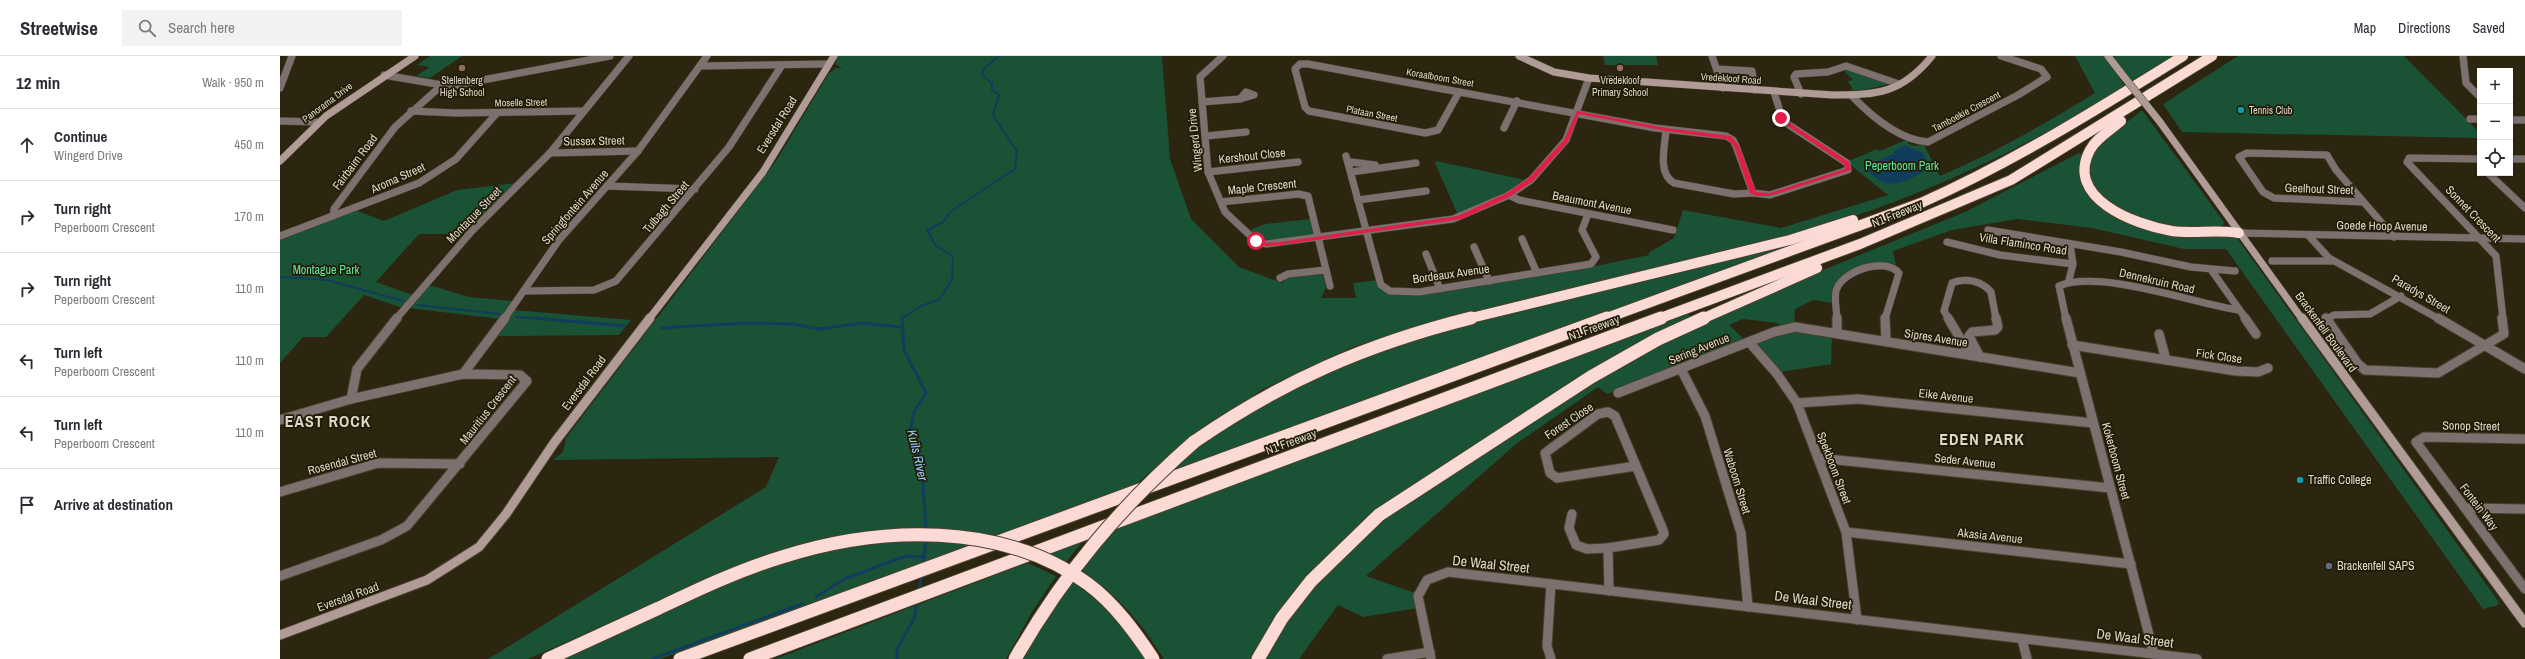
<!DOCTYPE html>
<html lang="en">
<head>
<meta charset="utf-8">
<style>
	:root { --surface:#fff; --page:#f2f2f3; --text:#2b2b33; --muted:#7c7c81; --line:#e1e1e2 }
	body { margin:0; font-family:"Archivo Narrow",sans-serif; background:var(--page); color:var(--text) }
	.controls { position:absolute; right:12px; top:12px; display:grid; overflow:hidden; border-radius:0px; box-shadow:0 1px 3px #0004 }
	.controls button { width:36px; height:36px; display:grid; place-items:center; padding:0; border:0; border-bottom:1px solid var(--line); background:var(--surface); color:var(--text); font:20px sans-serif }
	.stop { position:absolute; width:12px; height:12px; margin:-9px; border:3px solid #e11d48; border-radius:50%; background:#fff }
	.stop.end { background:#e11d48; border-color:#fff; box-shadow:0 1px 4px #0008 }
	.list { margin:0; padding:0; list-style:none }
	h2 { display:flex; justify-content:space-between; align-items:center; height:52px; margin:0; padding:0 16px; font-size:17px }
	h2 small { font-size:13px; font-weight:400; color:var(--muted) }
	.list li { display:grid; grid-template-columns:26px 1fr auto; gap:12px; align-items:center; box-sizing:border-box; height:72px; padding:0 16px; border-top:1px solid var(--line) }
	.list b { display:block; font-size:15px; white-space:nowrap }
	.list p { margin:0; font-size:13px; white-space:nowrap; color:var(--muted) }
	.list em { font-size:13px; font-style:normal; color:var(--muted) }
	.icon { flex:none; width:22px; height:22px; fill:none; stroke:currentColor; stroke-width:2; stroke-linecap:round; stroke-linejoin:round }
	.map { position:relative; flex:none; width:2245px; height:603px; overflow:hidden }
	header { display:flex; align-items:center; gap:24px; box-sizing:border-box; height:56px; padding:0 20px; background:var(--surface); border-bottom:1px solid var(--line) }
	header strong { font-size:19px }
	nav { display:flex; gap:22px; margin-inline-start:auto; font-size:14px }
	.search { width:280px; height:36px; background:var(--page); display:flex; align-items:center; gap:10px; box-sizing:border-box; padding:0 14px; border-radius:0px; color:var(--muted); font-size:15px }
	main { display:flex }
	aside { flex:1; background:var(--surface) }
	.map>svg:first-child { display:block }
	.green { fill:#1a5235 }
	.water { fill:#103d5b }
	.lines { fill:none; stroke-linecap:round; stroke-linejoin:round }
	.stream-far1 { stroke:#103d5b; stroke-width:2 }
	.stream { stroke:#103d5b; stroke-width:3 }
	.street-far1-casing { stroke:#48422d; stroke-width:8 }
	.street-casing { stroke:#48422d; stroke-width:11 }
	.secondary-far1-casing { stroke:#48422d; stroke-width:8 }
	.secondary-casing { stroke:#48422d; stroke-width:11 }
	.highway-far1-casing { stroke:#48422d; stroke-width:12 }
	.highway-casing { stroke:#48422d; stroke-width:15 }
	.street-far1 { stroke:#7d706e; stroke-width:7 }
	.street { stroke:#7d706e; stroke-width:9 }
	.secondary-far1 { stroke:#b09b97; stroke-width:7 }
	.secondary { stroke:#b09b97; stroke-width:9 }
	.highway-far1 { stroke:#fbdad4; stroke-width:10 }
	.highway { stroke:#fbdad4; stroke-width:13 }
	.secondary-bridge-casing { stroke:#48422d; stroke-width:8; stroke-linecap:butt }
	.highway-bridge-casing { stroke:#48422d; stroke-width:15; stroke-linecap:butt }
	.secondary-bridge { stroke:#b09b97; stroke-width:7 }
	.highway-bridge { stroke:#fbdad4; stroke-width:13 }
	.route { fill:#e11d48 }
	.education-dot { fill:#8d6e63; stroke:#221b05; stroke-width:1.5 }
	.culture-dot { fill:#0f9aa8; stroke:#221b05; stroke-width:1.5 }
	.service-dot { fill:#5c6f8a; stroke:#221b05; stroke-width:1.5 }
	.labels { text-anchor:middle; stroke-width:3.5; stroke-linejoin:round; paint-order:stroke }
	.far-street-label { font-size:10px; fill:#ddd8cb; stroke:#221b05 }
	.far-poi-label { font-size:10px; fill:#ddd8cb; stroke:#221b05 }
	.street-label { font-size:12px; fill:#ddd8cb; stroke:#221b05 }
	.park-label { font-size:12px; fill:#65e3a0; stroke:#221b05 }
	.poi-label { font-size:12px; fill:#ddd8cb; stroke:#221b05; text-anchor:start }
	.water-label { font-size:13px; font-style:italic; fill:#92cdfb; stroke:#221b05 }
	.near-street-label { font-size:14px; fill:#ddd8cb; stroke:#221b05 }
	.district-label { font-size:16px; font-weight:bold; letter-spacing:1px; fill:#ddd8cb; stroke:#221b05 }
</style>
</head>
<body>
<header>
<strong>Streetwise</strong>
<div class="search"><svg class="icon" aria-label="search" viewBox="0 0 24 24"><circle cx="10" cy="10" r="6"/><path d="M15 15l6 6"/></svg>Search here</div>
<nav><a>Map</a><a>Directions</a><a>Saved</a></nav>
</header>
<main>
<aside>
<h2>12 min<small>Walk · 950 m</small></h2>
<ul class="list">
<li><svg class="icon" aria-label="ahead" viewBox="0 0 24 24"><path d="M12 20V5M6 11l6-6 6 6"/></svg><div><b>Continue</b><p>Wingerd Drive</p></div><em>450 m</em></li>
<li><svg class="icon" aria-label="right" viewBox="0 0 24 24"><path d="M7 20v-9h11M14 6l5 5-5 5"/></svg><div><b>Turn right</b><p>Peperboom Crescent</p></div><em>170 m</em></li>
<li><svg class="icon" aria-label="right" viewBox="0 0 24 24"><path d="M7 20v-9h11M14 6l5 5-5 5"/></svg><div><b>Turn right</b><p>Peperboom Crescent</p></div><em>110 m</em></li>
<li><svg class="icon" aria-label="left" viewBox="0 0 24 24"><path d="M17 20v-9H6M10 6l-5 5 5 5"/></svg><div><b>Turn left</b><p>Peperboom Crescent</p></div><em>110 m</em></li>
<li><svg class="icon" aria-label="left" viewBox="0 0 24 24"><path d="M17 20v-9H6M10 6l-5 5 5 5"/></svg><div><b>Turn left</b><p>Peperboom Crescent</p></div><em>110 m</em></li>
<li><svg class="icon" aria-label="arrive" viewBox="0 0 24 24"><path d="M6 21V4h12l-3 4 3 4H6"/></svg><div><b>Arrive at destination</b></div></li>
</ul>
</aside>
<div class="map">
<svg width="2245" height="603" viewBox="0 0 2245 603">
	<rect width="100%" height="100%" fill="#2c250f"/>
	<g class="green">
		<polygon points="150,0 182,0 150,22 136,20 150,11 137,9"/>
		<path d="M558 0H882L890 103 911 163 959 211 1002 227 1009 220 1043 219 1046 232 1041 242H1076L1073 227 1097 224 1101 234 1110 237 1311 211 1369 199 1368 197 1394 182 1403 154 1501 172 1608 139 1573 111 1569 105 1597 93 1600 95 1628 83 1630 84 1627 87 1634 90 1644 89 1660 120C1714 97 1765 68 1815 37L1795 0H1824L1845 30C1744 93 1643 141 1528 175L1133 271 1070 292 985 332 917 376 854 430 715 481 662 473H608L558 480 514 490 462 508 248 603H208L486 431 499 401 273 404 283 396 286 382 496 105 549 17 556 12H562L555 8Z"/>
		<polygon points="1323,0 1376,0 1378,9 1325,9"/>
		<polygon points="1833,0 1894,0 1852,26"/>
		<polygon points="1958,0 2124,0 2200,77 2200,82 1902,76 1883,48"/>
		<polygon points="1565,12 1610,28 1574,36 1568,25 1573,24 1562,13"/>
		<polygon points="1862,54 1944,166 1942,171 1908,174 1855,163 1814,135 1806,107 1819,89"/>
		<path d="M1799 97 1804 99 1802 121 1847 163 1957 182 2219 546 2218 549 2203 553 1946 193H1904L1812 172 1737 163 1672 174 1613 195 1616 209C1600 203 1561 215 1553 231 1551 236 1552 242 1552 247L1533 244 1515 253 1514 268 1500 270 1497 267 1463 263 1449 269 1465 284 1327 338 1318 331 1236 388 1086 520 1138 538V552L1083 561 1058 549 1019 603H986L1008 564 1028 536 1096 468 1298 335 1364 295 1509 228 1685 156Z"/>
		<polygon points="1156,105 1245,124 1231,134 1178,159 1155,107"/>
		<polygon points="236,127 185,178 139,178 96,226 133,239 123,252 84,239 46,281 23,281 0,307 0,182 75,154 104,165 177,134"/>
		<path d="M1031 163 1034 178C1010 183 989 193 970 174L985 168Z"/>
		<polygon points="1511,188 1513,189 883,419 927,382 1002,334 1141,278"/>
		<polygon points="149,229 189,241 232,245 220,263 129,252"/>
		<polygon points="234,254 351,264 339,279 217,280"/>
		<path d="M1408 258 1413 263 1064 484 974 603H884C861 566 835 536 798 512L827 476Z"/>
		<polygon points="1507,274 1552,279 1551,308 1500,316 1477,289 1479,286"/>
		<polygon points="647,483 693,488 380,603 278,603 434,532 500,506 576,488"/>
		<polygon points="803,485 786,506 769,498"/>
		<polygon points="748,507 776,520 752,556 726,603 495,603"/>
		<path d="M789 524C824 547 843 570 867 603H740Z"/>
	</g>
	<path class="water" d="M1624 89 1643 97 1649 110C1642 119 1619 130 1606 127 1600 126 1593 119 1588 115L1595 106 1613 98 1614 95Z"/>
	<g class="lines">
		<g class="stream-far1">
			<polyline points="0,221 47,224 123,245"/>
			<polyline points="138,249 220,258"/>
			<polyline points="236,261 266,263"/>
			<polyline points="621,263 641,250 660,243 672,223 673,200 656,190 647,174 663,166 671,155 735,113 737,95 713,59 719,39 712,34 712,27 702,19 704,13 719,0"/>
		</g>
		<g class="stream">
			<polyline points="254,262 345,270"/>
			<polyline points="622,262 624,294 646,337 634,356 630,376 633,391 642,411 646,476"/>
			<polyline points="382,272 465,267 514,268 540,273 582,267 620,271"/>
			<polyline points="643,509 646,483"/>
			<polyline points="639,535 642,518"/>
			<polyline points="536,541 564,523 626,500 645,501"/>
			<polyline points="372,603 522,548"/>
			<polyline points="617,603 617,593 634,563 637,546"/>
		</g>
		<g class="street-far1-casing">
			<g id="street-far1">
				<polyline points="943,0 920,21 928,116 945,156 976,185 986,188 1173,163 1229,139 1251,124 1286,84 1309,22"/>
				<polyline points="1432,0 1443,32"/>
				<polyline points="2183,0 2186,27 2200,41"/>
				<polygon points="1020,8 1028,8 1179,36 1158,74 1145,77 1029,55 1025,51 1015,13"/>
				<polyline points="420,10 548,8"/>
				<polyline points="1437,13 1472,15 1475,34"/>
				<polyline points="104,19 162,29 176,29 330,0"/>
				<polyline points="0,32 12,0"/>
				<polygon points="966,36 974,39 960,43"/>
				<polyline points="1179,36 1375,72 1446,80 1453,84 1456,90 1473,137 1490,139 1568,114 1567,107 1503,65 1494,36"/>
				<polyline points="1521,38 1514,21 1516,18 1548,16 1566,10 1619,28"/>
				<path d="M1571 39C1590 59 1619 84 1648 86L1738 39 1767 21 1761 13 1721 0"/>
				<polyline points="922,46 960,43"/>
				<polyline points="131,55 176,57 303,55"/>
				<polyline points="2190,63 2200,63"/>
				<polyline points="2230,64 2245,64"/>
				<polyline points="0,65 37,66"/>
				<polyline points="1224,72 1237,45"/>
				<path d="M1386 74C1385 91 1377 117 1394 127L1454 138 1473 137"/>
				<polyline points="926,80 966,76"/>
				<polyline points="270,97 358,95"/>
				<polyline points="1066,100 1101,229 1110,235 1139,236 1311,208 1316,201 1302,174 1308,158"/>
				<polyline points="2200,103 2129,102 2127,106 2216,200 2223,263"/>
				<polyline points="2230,103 2245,103"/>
				<polyline points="1069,109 1071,106 1095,109 1095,112"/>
				<polyline points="928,116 1018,106"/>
				<polyline points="1071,116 1136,107"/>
				<polyline points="2208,117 2245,152"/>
				<polyline points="327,130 415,133"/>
				<polyline points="1229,139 1239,144 1393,174"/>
				<polyline points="1078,144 1146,135"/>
				<polyline points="941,146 1018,138 1028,140 1050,230"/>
				<polyline points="2083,146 1994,142 1983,136 1959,101 1967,97 2047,99 2056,114 2114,181"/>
				<polyline points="53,160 54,153 115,71 162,29"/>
				<polyline points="1708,174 1841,196 1911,211 1955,215"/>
				<polyline points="1959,177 2245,183"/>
				<polyline points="0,180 139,127 176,103 217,57"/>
				<polyline points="2029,180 2049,202 2159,263"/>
				<polyline points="1242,183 1257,217"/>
				<polyline points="1667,186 1720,199 1793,208"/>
				<polyline points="1194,191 1209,225"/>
				<polyline points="1146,198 1160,233"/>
				<polyline points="1992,205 2053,205"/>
				<polyline points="1932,215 1966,263"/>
				<polyline points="1000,222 1008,218 1046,214"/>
				<polyline points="1789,224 1793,208 1790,188"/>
				<polyline points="244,235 314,234 336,225 449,91 502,9"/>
				<polyline points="116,263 191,176 270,97 349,0"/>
				<polyline points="224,263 279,184 358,95 427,0"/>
				<path d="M1557 263C1557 255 1553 239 1557 232 1565 214 1605 201 1619 217L1605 263"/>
				<path d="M1669 263 1664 255 1672 227C1685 221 1702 225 1711 236L1716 263"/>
				<path d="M1786 263 1779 230C1819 213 1913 247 1958 254"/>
				<polyline points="2047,263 2054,259 2090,258 2121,240"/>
			</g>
		</g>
		<g class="street-casing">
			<g id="street">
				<polyline points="1557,262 1557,277"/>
				<polyline points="1605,262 1606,285"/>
				<polyline points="1668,262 1690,299"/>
				<polyline points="1786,262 1874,598"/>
				<polyline points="1965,262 1976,278"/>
				<polyline points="2046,262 2078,308 2085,314 2158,317 2224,278 2222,262"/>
				<polyline points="2158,262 2245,313"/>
				<polyline points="1879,278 1886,304"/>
				<polyline points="1469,286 1497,318 1517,347 1566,476 1577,564"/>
				<polyline points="1792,289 1956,315 1978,316 1988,312"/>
				<polyline points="1700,301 1689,280 1692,276 1715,274 1718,271 1716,262"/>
				<polyline points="1401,313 1425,360 1461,477 1468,551"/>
				<polyline points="183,318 225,262"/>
				<polyline points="1338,337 1494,276 1515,271 1800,317"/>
				<polyline points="71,343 77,313 117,262"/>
				<polyline points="1517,347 1578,343 1813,367"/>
				<polyline points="0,364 71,343 183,318 240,319 247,325 127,470 101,484 0,520"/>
				<polyline points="2245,383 2144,381 2136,386 2245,533"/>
				<polyline points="1538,402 1830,432"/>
				<polyline points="0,436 98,407 180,408"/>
				<polyline points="2185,452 2245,453"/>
				<polyline points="1292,458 1289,472 1296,489 1307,493 1328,492"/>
				<polyline points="1566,476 1851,508"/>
				<polyline points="1271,528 1267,590 1271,603"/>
				<polyline points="1329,535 1328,492 1379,484 1384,478 1383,474 1335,360 1328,356 1318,358 1265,397 1270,417 1277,422 1356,410"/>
				<polyline points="1742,583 1747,603"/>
				<polyline points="1107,603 1150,596"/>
				<polyline points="1151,603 1138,540 1147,524 1168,516 1917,603"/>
			</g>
		</g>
		<g class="secondary-far1-casing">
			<g id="secondary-far1">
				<path d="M1239 0 1274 16 1309 22 1553 39C1598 39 1622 37 1652 0"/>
				<polyline points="1828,0 1841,17"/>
				<polyline points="1880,66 2022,263"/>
				<polyline points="0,105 46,60 135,0"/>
				<polyline points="369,263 483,116 554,0"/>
			</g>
		</g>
		<g class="secondary-casing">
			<g id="secondary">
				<polyline points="2022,262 2245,567"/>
				<polyline points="0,579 147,524 199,491 226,458 274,387 370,262"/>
			</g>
		</g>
		<g class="highway-far1-casing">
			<g id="highway-far1">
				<path d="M1841 65C1831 74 1816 82 1810 94 1784 142 1855 169 1892 175 1914 178 1937 173 1959 177"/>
				<polyline points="1187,263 1510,184 1573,164"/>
				<path d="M1324 263 1641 147C1733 106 1818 53 1903 0"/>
				<polyline points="1378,263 1580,188 1731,124 1932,0"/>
				<polyline points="1422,263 1537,212"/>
			</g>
		</g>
		<g class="highway-casing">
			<g id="highway">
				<path d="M914 386C1002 325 1087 288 1191 262"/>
				<polyline points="268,603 379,552"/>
				<polyline points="400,603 1327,262"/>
				<polyline points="470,603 1381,262"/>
				<polyline points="978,603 1002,562 1031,525 1099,459 1311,321 1378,283 1424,262"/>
			</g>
		</g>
		<use href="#street-far1" class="street-far1"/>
		<use href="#street" class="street"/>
		<use href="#secondary-far1" class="secondary-far1"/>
		<use href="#secondary" class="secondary"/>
		<use href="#highway-far1" class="highway-far1"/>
		<use href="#highway" class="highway"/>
		<g class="secondary-bridge-casing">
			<polyline id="secondary-bridge" points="1841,17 1880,66"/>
		</g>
		<g class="highway-bridge-casing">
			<g id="highway-bridge">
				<path d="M379 552C419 533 459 514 502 501 599 470 722 465 808 528 834 547 855 576 873 603"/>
				<path d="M735 603C785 516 839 452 914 386"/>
			</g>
		</g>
		<use href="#secondary-bridge" class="secondary-bridge"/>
		<use href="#highway-bridge" class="highway-bridge"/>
	</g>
	<polygon class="route" points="1297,55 1386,72 1451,80 1459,90 1476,136 1490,137 1565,113 1564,108 1499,64 1501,61 1569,106 1571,114 1490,140 1477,140 1470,137 1454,90 1447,83 1386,75 1299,58 1288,86 1253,125 1231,140 1182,163 1001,189 986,190 973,185 976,183 986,187 1001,186 1178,160 1227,137 1249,122 1284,84"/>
	<g class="education-dot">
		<circle cx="182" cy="12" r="4"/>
		<circle cx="1340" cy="12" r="4"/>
	</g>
	<g class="culture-dot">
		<circle cx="1961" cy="54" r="4"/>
		<circle cx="2020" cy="424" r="4"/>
	</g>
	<circle class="service-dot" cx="2049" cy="510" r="4"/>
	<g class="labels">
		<g class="far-street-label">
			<text transform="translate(1160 21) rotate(10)" y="4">Koraalboom Street</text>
			<text transform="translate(1451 22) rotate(4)" y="4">Vredekloof Road</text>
			<text transform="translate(47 46) rotate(-37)" y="4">Panorama Drive</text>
			<text transform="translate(241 46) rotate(-1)" y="4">Moselle Street</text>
			<text transform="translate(1686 55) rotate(-28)" y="4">Tamboekie Crescent</text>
			<text transform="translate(1092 57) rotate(11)" y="4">Plataan Street</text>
		</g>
		<g class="far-poi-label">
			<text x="182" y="28">Stellenberg<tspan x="182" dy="12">High School</tspan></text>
			<text x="1340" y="28">Vredekloof<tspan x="1340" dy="12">Primary School</tspan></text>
			<text x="1969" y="58" text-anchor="start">Tennis Club</text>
		</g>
		<g class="street-label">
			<text transform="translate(497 69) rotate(-58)" y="4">Eversdal Road</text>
			<text transform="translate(915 84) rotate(-96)" y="4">Wingerd Drive</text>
			<text transform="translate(314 85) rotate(-1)" y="4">Sussex Street</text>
			<text transform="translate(972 100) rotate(-6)" y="4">Kershout Close</text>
			<text transform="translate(75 106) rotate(-53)" y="4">Fairbairn Road</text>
			<text transform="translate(118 122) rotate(-24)" y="4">Aroma Street</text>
			<text transform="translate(982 131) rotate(-6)" y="4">Maple Crescent</text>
			<text transform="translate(2039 133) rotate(2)" y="4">Geelhout Street</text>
			<text transform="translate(1312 147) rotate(11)" y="4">Beaumont Avenue</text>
			<text transform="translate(295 151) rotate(-49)" y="4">Springfontein Avenue</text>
			<text transform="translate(386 151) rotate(-50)" y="4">Tulbagh Street</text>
			<text transform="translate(1617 158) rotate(-22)" y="4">N1 Freeway</text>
			<text transform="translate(2193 158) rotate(46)" y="4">Sonnet Crescent</text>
			<text transform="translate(194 159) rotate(-46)" y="4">Montaque Street</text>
			<text transform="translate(2102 170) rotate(1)" y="4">Goede Hoop Avenue</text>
			<text transform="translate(1743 188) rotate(9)" y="4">Villa Flaminco Road</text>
			<text transform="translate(1171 218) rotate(-8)" y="4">Bordeaux Avenue</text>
			<text transform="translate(1877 225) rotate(13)" y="4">Dennekruin Road</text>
			<text transform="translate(2141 238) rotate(30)" y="4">Paradys Street</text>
			<text transform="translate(1314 272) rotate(-20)" y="4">N1 Freeway</text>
			<text transform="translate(2046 276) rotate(54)" y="4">Brackenfell Boulevard</text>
			<text transform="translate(1656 282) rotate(9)" y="4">Sipres Avenue</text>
			<text transform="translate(1419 293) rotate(-22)" y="4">Sering Avenue</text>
			<text transform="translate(1939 300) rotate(8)" y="4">Fick Close</text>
			<text transform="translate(304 327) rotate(-53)" y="4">Eversdal Road</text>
			<text transform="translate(1666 340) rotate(6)" y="4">Eike Avenue</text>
			<text transform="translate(208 354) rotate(-52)" y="4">Mauritius Crescent</text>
			<text transform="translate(1289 365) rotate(-34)" y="4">Forest Close</text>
			<text transform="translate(2191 370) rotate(1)" y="4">Sonop Street</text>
			<text transform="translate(1011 386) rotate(-20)" y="4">N1 Freeway</text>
			<text transform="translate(1685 405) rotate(6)" y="4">Seder Avenue</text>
			<text transform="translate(1836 405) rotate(75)" y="4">Kokerboom Street</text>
			<text transform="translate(62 406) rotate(-15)" y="4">Rosendal Street</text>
			<text transform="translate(1554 412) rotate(69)" y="4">Spekboom Street</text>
			<text transform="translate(1457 425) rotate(73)" y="4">Waboom Street</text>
			<text transform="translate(2199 451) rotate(53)" y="4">Fontein Way</text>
			<text transform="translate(1710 480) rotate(6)" y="4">Akasia Avenue</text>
			<text transform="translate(68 541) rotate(-20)" y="4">Eversdal Road</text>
		</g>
		<g class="park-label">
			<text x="1622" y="114">Peperboom Park</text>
			<text x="46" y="218">Montague Park</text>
		</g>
		<g class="poi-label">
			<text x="2028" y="428">Traffic College</text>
			<text x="2057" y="514">Brackenfell SAPS</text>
		</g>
		<g class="water-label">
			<text transform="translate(638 399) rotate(77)" y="5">Kuils River</text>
		</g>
		<g class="near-street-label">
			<text transform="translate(1211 508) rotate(6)" y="5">De Waal Street</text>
			<text transform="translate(1533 544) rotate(7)" y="5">De Waal Street</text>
			<text transform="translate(1855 582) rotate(7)" y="5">De Waal Street</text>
		</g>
		<g class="district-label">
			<text x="48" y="371">EAST ROCK</text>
			<text x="1702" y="389">EDEN PARK</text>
		</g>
	</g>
</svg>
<div class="controls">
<button>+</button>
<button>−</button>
<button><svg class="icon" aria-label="locate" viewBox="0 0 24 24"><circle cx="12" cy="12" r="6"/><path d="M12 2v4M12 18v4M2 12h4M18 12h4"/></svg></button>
</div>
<div class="stop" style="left:976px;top:185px"></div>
<div class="stop end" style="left:1501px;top:62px"></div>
</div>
</main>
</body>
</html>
